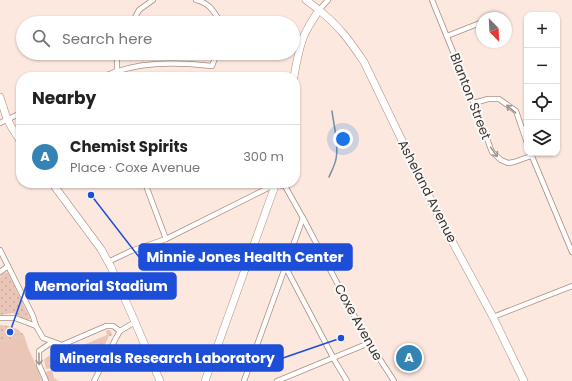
<!DOCTYPE html>
<html lang="en">
<head>
<meta charset="utf-8">
<style>
	:root { --surface:#fff; --page:#f2f2f2; --text:#222; --muted:#767676; --line:#e0e0e0; --accent:#3483b5 }
	body { margin:0; font-family:Poppins,sans-serif; background:var(--page); color:var(--text) }
	.controls { position:absolute; right:12px; top:12px; display:grid; overflow:hidden; border-radius:8px; box-shadow:0 1px 3px #0004 }
	.controls button { width:36px; height:36px; display:grid; place-items:center; padding:0; border:0; border-bottom:1px solid var(--line); background:var(--surface); color:var(--text); font:20px sans-serif }
	.compass { position:absolute; left:476px; top:12px; width:36px; height:36px; border-radius:50%; background:var(--surface); box-shadow:0 1px 3px #0004; rotate:156deg }
	.you { position:absolute; left:343px; top:139px; width:14px; height:14px; margin:-10px; border:3px solid #fff; border-radius:50%; background:#1a73e8; box-shadow:0 0 0 6px #1a73e833 }
	.badge { display:grid; place-items:center; width:26px; height:26px; border-radius:50%; background:var(--accent); color:#fff; font-size:13px; font-weight:700 }
	.pin { position:absolute; translate:-50% -50%; border:2px solid #fff; box-shadow:0 1px 4px #0006 }
	.list { margin:0; padding:0; list-style:none }
	h2 { display:flex; justify-content:space-between; align-items:center; height:52px; margin:0; padding:0 16px; font-size:17px }
	h2 small { font-size:13px; font-weight:400; color:var(--muted) }
	.list li { display:grid; grid-template-columns:26px 1fr auto; gap:12px; align-items:center; box-sizing:border-box; height:64px; padding:0 16px; border-top:1px solid var(--line) }
	.list b { display:block; font-size:15px; white-space:nowrap }
	.list p { margin:0; font-size:13px; white-space:nowrap; color:var(--muted) }
	.list em { font-size:13px; font-style:normal; color:var(--muted) }
	.icon { flex:none; width:22px; height:22px; fill:none; stroke:currentColor; stroke-width:2; stroke-linecap:round; stroke-linejoin:round }
	.map { position:relative; flex:none; width:572px; height:381px; overflow:hidden }
	.search { position:absolute; background:var(--surface); box-shadow:0 1px 3px #0004; left:16px; top:16px; width:284px; height:44px; display:flex; align-items:center; gap:10px; box-sizing:border-box; padding:0 14px; border-radius:22px; color:var(--muted); font-size:15px }
	.panel { position:absolute; background:var(--surface); box-shadow:0 1px 3px #0004; left:16px; top:72px; width:284px; height:116px; border-radius:16px }
	.map>svg:first-child { display:block }
	.grass { fill:url(#grass-tufts) }
	.park { fill:url(#park-dots) }
	.pitch { fill:#e9c6b6 }
	.lines { fill:none; stroke-linecap:round; stroke-linejoin:round }
	.stream { stroke:#738ea2; stroke-width:1.5 }
	.street-casing { stroke:#ac8e7f; stroke-width:6 }
	.secondary-casing { stroke:#ac8e7f; stroke-width:8 }
	.primary-casing { stroke:#ac8e7f; stroke-width:8 }
	.street { stroke:#fff; stroke-width:4.5 }
	.secondary { stroke:#fff; stroke-width:7 }
	.primary { stroke:#fff; stroke-width:7 }
	.oneway { stroke:#9e9894 }
	.labels { text-anchor:middle; stroke-width:4; stroke-linejoin:round; paint-order:stroke }
	.street-label { font-size:13px; fill:#3d302a; stroke:#fafafa }
	.leader { fill:none; stroke:#1d4ed8; stroke-width:1.5 }
	.callout-dot { fill:#1d4ed8; stroke:#fafafa; stroke-width:1.5 }
	.callout { fill:#1d4ed8; stroke:#1d4ed8; stroke-width:1.5 }
	.callout-label { font-size:14px; text-anchor:middle; font-weight:bold; fill:#fff }
</style>
</head>
<body>
<div class="map">
<svg width="572" height="381" viewBox="0 0 572 381">
	<defs>
		<pattern id="grass-tufts" width="24" height="20" patternUnits="userSpaceOnUse"><rect width="24" height="20" fill="#e9c6b6"/><path d="M3 7l-1-3M5 7V3M7 7l1-3M15 17l-1-3M17 17v-4M19 17l1-3" fill="none" stroke="#c9aa9d"/></pattern>
		<pattern id="park-dots" width="8" height="8" patternUnits="userSpaceOnUse"><rect width="8" height="8" fill="#e9c6b6"/><path d="M2 2h.1M6 6h.1" fill="none" stroke="#c9aa9d" stroke-width="1.8" stroke-linecap="round"/></pattern>
	</defs>
	<rect width="100%" height="100%" fill="#fce8df"/>
	<g class="grass">
		<path d="M107 330H110L112 334 111 336H109L101 353 93 354 89 351 49 363 52 368 46 369 44 360C47 355 55 354 61 353 77 349 92 341 107 335L106 331Z"/>
		<polygon points="52,370 54,378 59,381 50,381 46,377 45,372"/>
	</g>
	<g class="park">
		<polygon points="6,272 8,273 30,318 29,320 27,320 13,313 0,315 0,276"/>
		<path d="M0 325C12 326 15 327 24 335L0 342Z"/>
	</g>
	<polygon class="pitch" points="24,335 28,348 36,365 42,381 0,381 0,342"/>
	<g class="lines">
		<path class="stream" d="M329 177C331 172 335 165 336 159 339 144 334 127 332 111"/>
		<g class="street-casing">
			<g id="street">
				<path d="M196 0C210 3 214 12 221 23"/>
				<polyline points="432,0 467,86 492,152 501,160 508,163 514,162 531,156"/>
				<polyline points="319,10 328,0"/>
				<polyline points="132,23 139,10 153,0"/>
				<polyline points="447,36 480,23 482,24"/>
				<path d="M102 77C137 61 175 62 212 66L217 53"/>
				<polyline points="117,77 117,53"/>
				<polyline points="474,103 488,99 499,99 516,111 527,143"/>
				<polyline points="0,123 21,113"/>
				<polyline points="531,154 572,252"/>
				<polyline points="145,183 166,239"/>
				<polyline points="0,250 33,316 36,326 43,338 62,345 106,326 113,326 120,331"/>
				<polyline points="108,262 131,251 166,239 276,184 285,186 303,218 366,338 394,381"/>
				<polyline points="285,266 336,363 347,381"/>
				<polyline points="0,272 8,266"/>
				<polyline points="493,317 544,297 572,286"/>
				<polyline points="0,318 15,318 36,326"/>
				<polyline points="46,381 39,365 39,351 52,342"/>
				<polyline points="94,381 116,338 120,331 135,322"/>
				<polyline points="244,381 303,218"/>
				<polyline points="277,381 369,343"/>
			</g>
		</g>
		<g class="secondary-casing">
			<g id="secondary">
				<path d="M319 10C339 26 350 41 364 62L439 217 493 317 524 381"/>
				<polyline points="0,97 7,119 12,128 21,142"/>
				<polyline points="52,183 101,249 111,267 135,322 160,381"/>
			</g>
		</g>
		<g class="primary-casing">
			<g id="primary">
				<path d="M294 77C296 64 299 50 303 38 307 28 313 19 319 10L306 0"/>
				<polyline points="205,381 276,183"/>
			</g>
		</g>
		<use href="#street" class="street"/>
		<use href="#secondary" class="secondary"/>
		<use href="#primary" class="primary"/>
	</g>
	<defs><path id="oneway-shaft" d="M-6 0H5M1.5-3L5.5 0L1.5 3" fill="none" stroke-width="1.6" stroke-linecap="round" stroke-linejoin="round"/></defs>
	<g class="oneway">
		<use href="#oneway-shaft" transform="translate(511 109) rotate(-139)"/>
		<use href="#oneway-shaft" transform="translate(494 152) rotate(55)"/>
		<use href="#oneway-shaft" transform="translate(39 359) rotate(89)"/>
	</g>
	<g class="labels">
		<g class="street-label">
			<text transform="translate(471 96) rotate(69)" y="5">Blanton Street</text>
			<text transform="translate(428 191) rotate(63)" y="5">Asheland Avenue</text>
			<text transform="translate(359 322) rotate(61)" y="5">Coxe Avenue</text>
		</g>
	</g>
	<path class="leader" d="M91 195L139 257M10 332L26 286M341 338L283 358"/>
	<g class="callout-dot">
		<circle cx="91" cy="195" r="4"/>
		<circle cx="10" cy="332" r="4"/>
		<circle cx="341" cy="338" r="4"/>
	</g>
	<g class="callout">
		<rect x="139" y="244" width="213" height="26" rx="4"/>
		<rect x="26" y="273" width="150" height="26" rx="4"/>
		<rect x="51" y="345" width="232" height="26" rx="4"/>
	</g>
	<g class="callout-label">
		<text x="245" y="262">Minnie Jones Health Center</text>
		<text x="101" y="291">Memorial Stadium</text>
		<text x="167" y="363">Minerals Research Laboratory</text>
	</g>
</svg>
<div class="controls">
<button>+</button>
<button>−</button>
<button><svg class="icon" aria-label="locate" viewBox="0 0 24 24"><circle cx="12" cy="12" r="6"/><path d="M12 2v4M12 18v4M2 12h4M18 12h4"/></svg></button>
<button><svg class="icon" aria-label="layers" viewBox="0 0 24 24"><path d="M12 4l9 5-9 5-9-5zM3 14l9 5 9-5"/></svg></button>
</div>
<svg class="compass" viewBox="-18 -18 36 36"><path d="M0-13l5 13h-10z" fill="#e53935"/><path d="M0 13l5-13h-10z" fill="#767676"/></svg>
<div class="you"></div>
<div class="pin badge" style="left:409px;top:358px">A</div>
<div class="search"><svg class="icon" aria-label="search" viewBox="0 0 24 24"><circle cx="10" cy="10" r="6"/><path d="M15 15l6 6"/></svg>Search here</div>
<section class="panel">
<h2>Nearby<small></small></h2>
<ul class="list">
<li><span class="badge">A</span><div><b>Chemist Spirits</b><p>Place · Coxe Avenue</p></div><em>300 m</em></li>
</ul>
</section>
</div>
</body>
</html>
